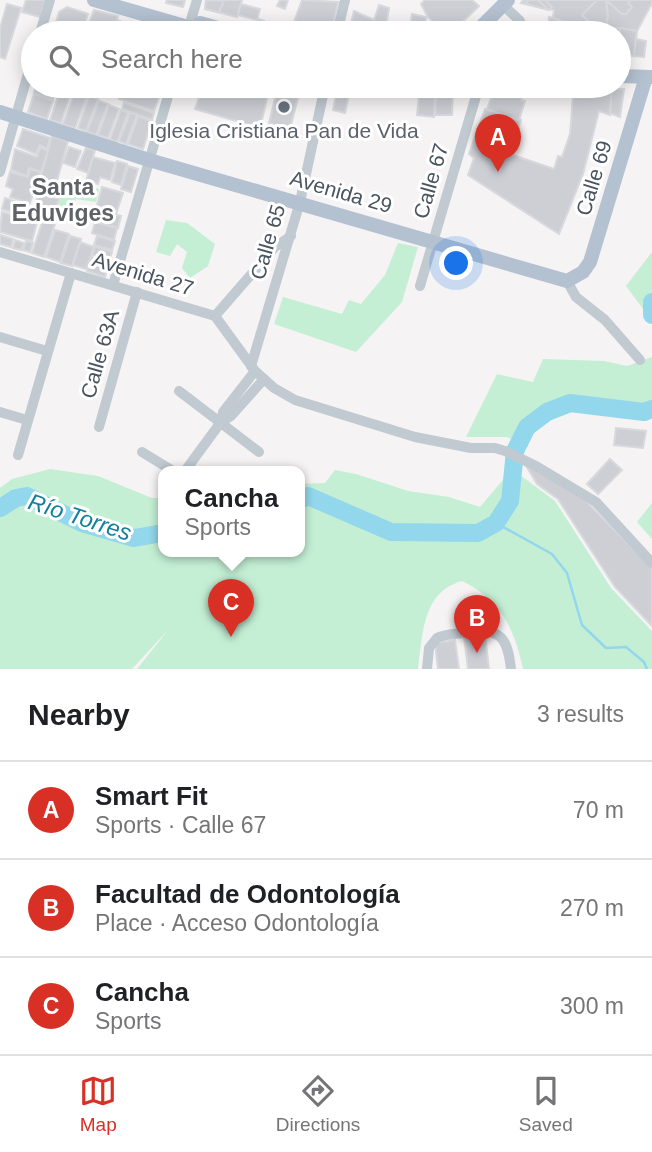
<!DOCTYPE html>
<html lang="en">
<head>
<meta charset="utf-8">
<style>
	:root { --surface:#fff; --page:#f2f2f2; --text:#202124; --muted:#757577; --line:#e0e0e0; --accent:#d93025 }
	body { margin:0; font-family:Arial,sans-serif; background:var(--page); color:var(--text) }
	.you { position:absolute; left:457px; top:264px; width:24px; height:24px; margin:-18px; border:5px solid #fff; border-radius:50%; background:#1a73e8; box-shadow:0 0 0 10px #1a73e833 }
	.badge { display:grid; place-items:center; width:46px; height:46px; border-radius:50%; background:var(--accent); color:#fff; font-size:23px; font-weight:700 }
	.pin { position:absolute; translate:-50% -58px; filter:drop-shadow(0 2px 4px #0008) }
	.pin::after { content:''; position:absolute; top:37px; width:24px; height:21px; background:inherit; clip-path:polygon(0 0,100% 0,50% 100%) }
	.popup { position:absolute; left:158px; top:466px; width:147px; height:91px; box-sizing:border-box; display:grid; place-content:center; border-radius:14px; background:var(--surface); filter:drop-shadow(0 2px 5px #0005); font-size:23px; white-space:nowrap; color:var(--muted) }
	.popup b { font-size:26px; color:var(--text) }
	.popup::after { content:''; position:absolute; left:50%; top:100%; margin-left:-14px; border:14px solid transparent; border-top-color:var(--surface) }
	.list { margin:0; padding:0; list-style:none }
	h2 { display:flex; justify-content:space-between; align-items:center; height:91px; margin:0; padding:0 28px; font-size:30px }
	h2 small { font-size:23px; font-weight:400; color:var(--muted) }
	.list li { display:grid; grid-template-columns:46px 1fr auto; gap:21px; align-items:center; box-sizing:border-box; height:98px; padding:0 28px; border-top:2px solid var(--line) }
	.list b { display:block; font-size:26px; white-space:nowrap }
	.list p { margin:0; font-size:23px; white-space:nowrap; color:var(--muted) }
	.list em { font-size:23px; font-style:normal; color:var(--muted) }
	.icon { flex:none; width:38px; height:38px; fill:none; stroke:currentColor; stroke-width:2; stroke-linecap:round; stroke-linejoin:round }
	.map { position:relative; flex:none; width:652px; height:669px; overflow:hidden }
	.search { position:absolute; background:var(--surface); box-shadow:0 4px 18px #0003; left:21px; right:21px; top:21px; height:77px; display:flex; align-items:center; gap:18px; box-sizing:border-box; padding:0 24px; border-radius:38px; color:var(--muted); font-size:26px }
	.sheet { height:385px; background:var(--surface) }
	nav { display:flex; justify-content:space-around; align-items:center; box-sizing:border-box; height:98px; border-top:2px solid var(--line); background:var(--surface); font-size:19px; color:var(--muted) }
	nav a { display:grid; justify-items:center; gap:4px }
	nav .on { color:var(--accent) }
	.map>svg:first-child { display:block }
	.green { fill:#c4efd5 }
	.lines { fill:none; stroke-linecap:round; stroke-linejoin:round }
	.stream { stroke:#92d7eb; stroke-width:2.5 }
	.river { stroke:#92d7eb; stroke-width:18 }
	.building { fill:#cdcfd5; stroke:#d7d9dd; stroke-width:2 }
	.minor-tunnel { stroke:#d3d3d6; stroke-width:10; stroke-dasharray:10 5; stroke-linecap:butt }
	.minor { stroke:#c1c9d1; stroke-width:10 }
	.major { stroke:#b4c1d0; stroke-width:14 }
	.worship-dot { fill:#6b7280; stroke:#fff; stroke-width:2.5 }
	.labels { text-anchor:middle; stroke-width:6; stroke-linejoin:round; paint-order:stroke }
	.worship-label { font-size:21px; fill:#5b616d; stroke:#fff }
	.street-label { font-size:21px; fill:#4a5560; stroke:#fff }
	.neighbourhood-label { font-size:23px; font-weight:bold; fill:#5f6367; stroke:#fff }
	.water-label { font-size:23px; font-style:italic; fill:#107e9d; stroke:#fff }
</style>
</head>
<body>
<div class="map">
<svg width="652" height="669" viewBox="0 0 652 669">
	<rect width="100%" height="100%" fill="#f5f3f3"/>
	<g class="green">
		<polygon points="76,183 99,189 96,202 76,199 73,214 63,215 61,222 55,221 62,189 76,193"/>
		<polygon points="166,220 187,223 215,244 208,266 190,278 182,268 187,252 177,244 170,256 156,252"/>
		<polygon points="398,243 418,247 402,302 356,352 274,324 283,297 342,314 349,300 361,304 385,275"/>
		<polygon points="652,252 652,321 626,286"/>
		<polygon points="652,357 652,414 637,418 578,409 560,410 530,429 528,447 507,437 466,437 497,374 533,382 543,359 604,361 627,366"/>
		<path d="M50 469 98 476 152 498H163V551H299V484L325 483 335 470 356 474 408 491 449 497 480 507 512 469 555 501 611 588 652 631V669H523C514 628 501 600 462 581 422 592 423 634 418 669H137L168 630 132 669H0V488L12 479Z"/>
		<polygon points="652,503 652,539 637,522"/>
	</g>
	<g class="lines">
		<polyline class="stream" points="496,523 552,554 567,573 582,625 606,648 626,647 644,662 647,669"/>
		<g class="river">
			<polyline points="652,302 652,315"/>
			<polyline points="299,500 308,496 391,532 478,533 496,523 510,501 515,451 527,427 547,412 570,403 644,412 652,409"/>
			<polyline points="0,508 16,498 27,496 82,523 134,538 163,533"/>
		</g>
	</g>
	<g class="building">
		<polygon points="26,0 45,0 40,17 22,12"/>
		<polygon points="167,0 185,0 183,7 166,3"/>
		<polygon points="206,0 242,0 237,17 205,9"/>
		<polygon points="206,0 224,1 219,12 205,9"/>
		<polygon points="280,0 288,0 285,9 277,6"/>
		<polygon points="302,0 338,2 331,33 290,33"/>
		<polygon points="425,0 472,0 479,6 451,33 444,33 428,17 421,4"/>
		<polygon points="523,0 652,0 652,3 637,31 595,26 588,29 581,28 553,18 554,10 521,3"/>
		<polygon points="529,0 538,0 549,10 525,4"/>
		<polygon points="538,0 545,0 552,7 549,10"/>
		<polygon points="597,0 606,0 608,16 606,28 594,27 582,15"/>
		<polygon points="606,0 622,14 626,14 632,7 628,3 631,0 652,0 652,3 637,31 606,28 608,16"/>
		<polygon points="7,4 21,8 5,59 0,57 0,28"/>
		<polygon points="241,4 260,9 257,20 238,15"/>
		<polygon points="379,5 389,8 385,33 370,33"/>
		<polygon points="67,7 88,14 82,33 53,33 59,12"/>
		<polygon points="94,10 118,16 112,33 85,33"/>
		<polygon points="354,11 374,20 367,33 349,33"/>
		<polygon points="412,14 426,17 425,33 409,33"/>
		<polygon points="549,17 581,28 580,33 548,33"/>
		<polygon points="258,19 264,21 262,29 256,28"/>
		<polygon points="117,20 139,28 137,33 112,33"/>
		<polygon points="516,20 528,22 527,33 514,33"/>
		<polygon points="143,23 157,26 156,33 137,33"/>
		<polygon points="594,27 602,28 601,33 588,33 588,29"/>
		<polygon points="602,28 620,28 619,42 619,33 601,33"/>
		<polygon points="620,28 637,31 634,56 619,54"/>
		<polygon points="636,39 646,41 644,57 634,56"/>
		<polygon points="36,86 57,88 53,99 34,93"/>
		<polygon points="77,86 90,89 75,128 63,124"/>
		<polygon points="124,86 144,86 161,91 154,111 119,99"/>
		<polygon points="180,86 201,86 199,93"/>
		<polygon points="203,86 270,86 260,128 195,109"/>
		<polygon points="278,86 301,86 290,129 269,123"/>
		<polygon points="301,86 319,86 318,95 300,92"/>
		<polygon points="338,86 371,86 371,89 350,89 345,113 333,110"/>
		<polygon points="435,86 434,117 417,115 420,86"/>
		<polygon points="437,86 453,86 452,115 435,115"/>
		<polygon points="582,88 612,89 610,115 599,111 583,174 559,234 468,175 474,158 469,154 485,109 521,120 510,154 554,169 558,156 562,157 570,134 573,96"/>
		<polygon points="498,89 522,95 521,100 525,101 519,120 487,109 494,91 497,92"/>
		<polygon points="612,89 624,89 620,117 610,113"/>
		<polygon points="59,93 70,96 61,123 50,120"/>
		<polygon points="34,94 53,101 47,119 28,112"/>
		<polygon points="89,96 98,99 86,131 78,128"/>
		<polygon points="99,101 108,104 96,135 87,132"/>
		<polygon points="124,103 154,113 152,120 122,109"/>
		<polygon points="109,105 119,109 108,138 98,135"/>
		<polygon points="121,110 128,113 117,142 110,139"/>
		<polygon points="130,113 137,115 126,144 119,141"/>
		<polygon points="138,116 152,121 143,149 128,144"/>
		<polygon points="23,129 50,138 47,149 40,145 36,154 17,146"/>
		<polygon points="52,136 68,141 53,195 37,190"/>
		<polygon points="40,147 48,151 41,172 29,168 27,176 11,170 15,149 37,157"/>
		<polygon points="69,147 81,151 75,167 63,163"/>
		<polygon points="86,148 95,150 88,173 77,169"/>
		<polygon points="93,157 115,163 110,180 100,177 98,184 86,181"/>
		<polygon points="117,161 127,164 121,185 112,182"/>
		<polygon points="128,166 138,169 131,192 121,189"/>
		<polygon points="30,169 40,172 30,203 10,197 13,189 6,186 10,172 28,177"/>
		<polygon points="102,187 123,193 116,214 96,208"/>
		<polygon points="39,192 59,199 53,217 41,213 38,221 2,209 5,198 34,208"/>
		<polygon points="98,210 121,216 118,228 95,221"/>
		<polygon points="2,212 37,222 32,241 0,232"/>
		<polygon points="43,220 55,224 44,257 32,253"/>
		<polygon points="95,222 117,228 114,240 92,233"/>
		<polygon points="55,230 69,234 60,262 46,257"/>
		<polygon points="0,235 13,239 11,247 0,244"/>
		<polygon points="70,236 81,239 72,266 61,263"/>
		<polygon points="97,236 115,241 112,250 94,245"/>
		<polygon points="15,240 24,243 21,250 13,248"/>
		<polygon points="26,241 33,243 30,252 23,250"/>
		<polygon points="80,242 94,247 86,269 73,265"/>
		<polygon points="95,246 112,252 109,261 92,255"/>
		<polygon points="91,257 109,263 105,277 87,271"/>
		<polygon points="616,428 646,431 643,448 614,445"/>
		<polygon points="610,459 622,470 598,494 587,484"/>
		<polygon points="525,464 577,492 652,568 652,626 615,587 558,499 537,484"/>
		<polygon points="485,634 489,669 468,669 464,637"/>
		<polygon points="455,640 459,669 438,669 435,643"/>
	</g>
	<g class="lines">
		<polyline class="minor-tunnel" points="519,33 520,21"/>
		<g class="minor">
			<polyline points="503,5 520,21"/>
			<polyline points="488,20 501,33"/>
			<polyline points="40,33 50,0"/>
			<polyline points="187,33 197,0"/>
			<polyline points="337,33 345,0"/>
			<polyline points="0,172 33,56"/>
			<polyline points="0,252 215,316 255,371 274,388 295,400 415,437 471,448 495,448 505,451 536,466 596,502 652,563"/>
			<polyline points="567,281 576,297 605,320 640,360"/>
			<polyline points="113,285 171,86"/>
			<polyline points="420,286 479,86"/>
			<polyline points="215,316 275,247 291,236"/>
			<polyline points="0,337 47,351"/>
			<polyline points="251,366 300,202 325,86"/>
			<polyline points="179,391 259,452"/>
			<polyline points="0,412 27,420"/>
			<polyline points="221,422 231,416 264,379"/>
			<polyline points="99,427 137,292"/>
			<polyline points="142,452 173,471"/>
			<polyline points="18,455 71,273"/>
			<polyline points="185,471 221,422 223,412 255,371"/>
			<path d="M427 669 429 648 437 638C445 634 455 634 464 633 499 628 507 634 511 669"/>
		</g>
		<g class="major">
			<polyline points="94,0 209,33"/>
			<polyline points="200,23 236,33"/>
			<polyline points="475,33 508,0"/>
			<polyline points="619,76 652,77"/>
			<polyline points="0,112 149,160 567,281 583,272 590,262 646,77"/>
		</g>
	</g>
	<circle class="worship-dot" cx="284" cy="107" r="7"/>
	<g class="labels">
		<g class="worship-label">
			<text x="284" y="138">Iglesia Cristiana Pan de Vida</text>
		</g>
		<g class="street-label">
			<text transform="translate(594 178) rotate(-73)" y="7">Calle 69</text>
			<text transform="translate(431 181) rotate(-74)" y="7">Calle 67</text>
			<text transform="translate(341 192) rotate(16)" y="7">Avenida 29</text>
			<text transform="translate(268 242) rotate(-74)" y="7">Calle 65</text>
			<text transform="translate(143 274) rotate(17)" y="7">Avenida 27</text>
			<text transform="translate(100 354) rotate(-74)" y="7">Calle 63A</text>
		</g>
		<g class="neighbourhood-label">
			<text x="63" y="195">Santa<tspan x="63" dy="26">Eduviges</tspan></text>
		</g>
		<g class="water-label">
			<text transform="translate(80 517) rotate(18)" y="8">Río Torres</text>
		</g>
	</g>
</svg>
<div class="you"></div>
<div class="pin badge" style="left:498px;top:172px">A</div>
<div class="pin badge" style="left:477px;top:653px">B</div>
<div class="pin badge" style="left:231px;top:637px">C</div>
<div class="popup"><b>Cancha</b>Sports</div>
<div class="search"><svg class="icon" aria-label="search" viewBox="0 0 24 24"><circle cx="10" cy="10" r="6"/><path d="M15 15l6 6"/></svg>Search here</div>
</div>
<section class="sheet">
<h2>Nearby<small>3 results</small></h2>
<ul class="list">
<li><span class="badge">A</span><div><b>Smart Fit</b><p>Sports · Calle 67</p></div><em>70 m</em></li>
<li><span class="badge">B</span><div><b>Facultad de Odontología</b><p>Place · Acceso Odontología</p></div><em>270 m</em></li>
<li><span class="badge">C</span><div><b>Cancha</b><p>Sports</p></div><em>300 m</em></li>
</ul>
</section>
<nav>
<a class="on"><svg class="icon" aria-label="map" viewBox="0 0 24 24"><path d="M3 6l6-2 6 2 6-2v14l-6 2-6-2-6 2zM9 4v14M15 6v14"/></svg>Map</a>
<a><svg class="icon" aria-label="directions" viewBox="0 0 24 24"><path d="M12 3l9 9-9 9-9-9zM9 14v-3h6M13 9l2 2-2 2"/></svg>Directions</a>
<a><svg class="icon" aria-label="saved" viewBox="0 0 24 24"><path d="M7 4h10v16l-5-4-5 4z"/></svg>Saved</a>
</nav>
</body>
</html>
